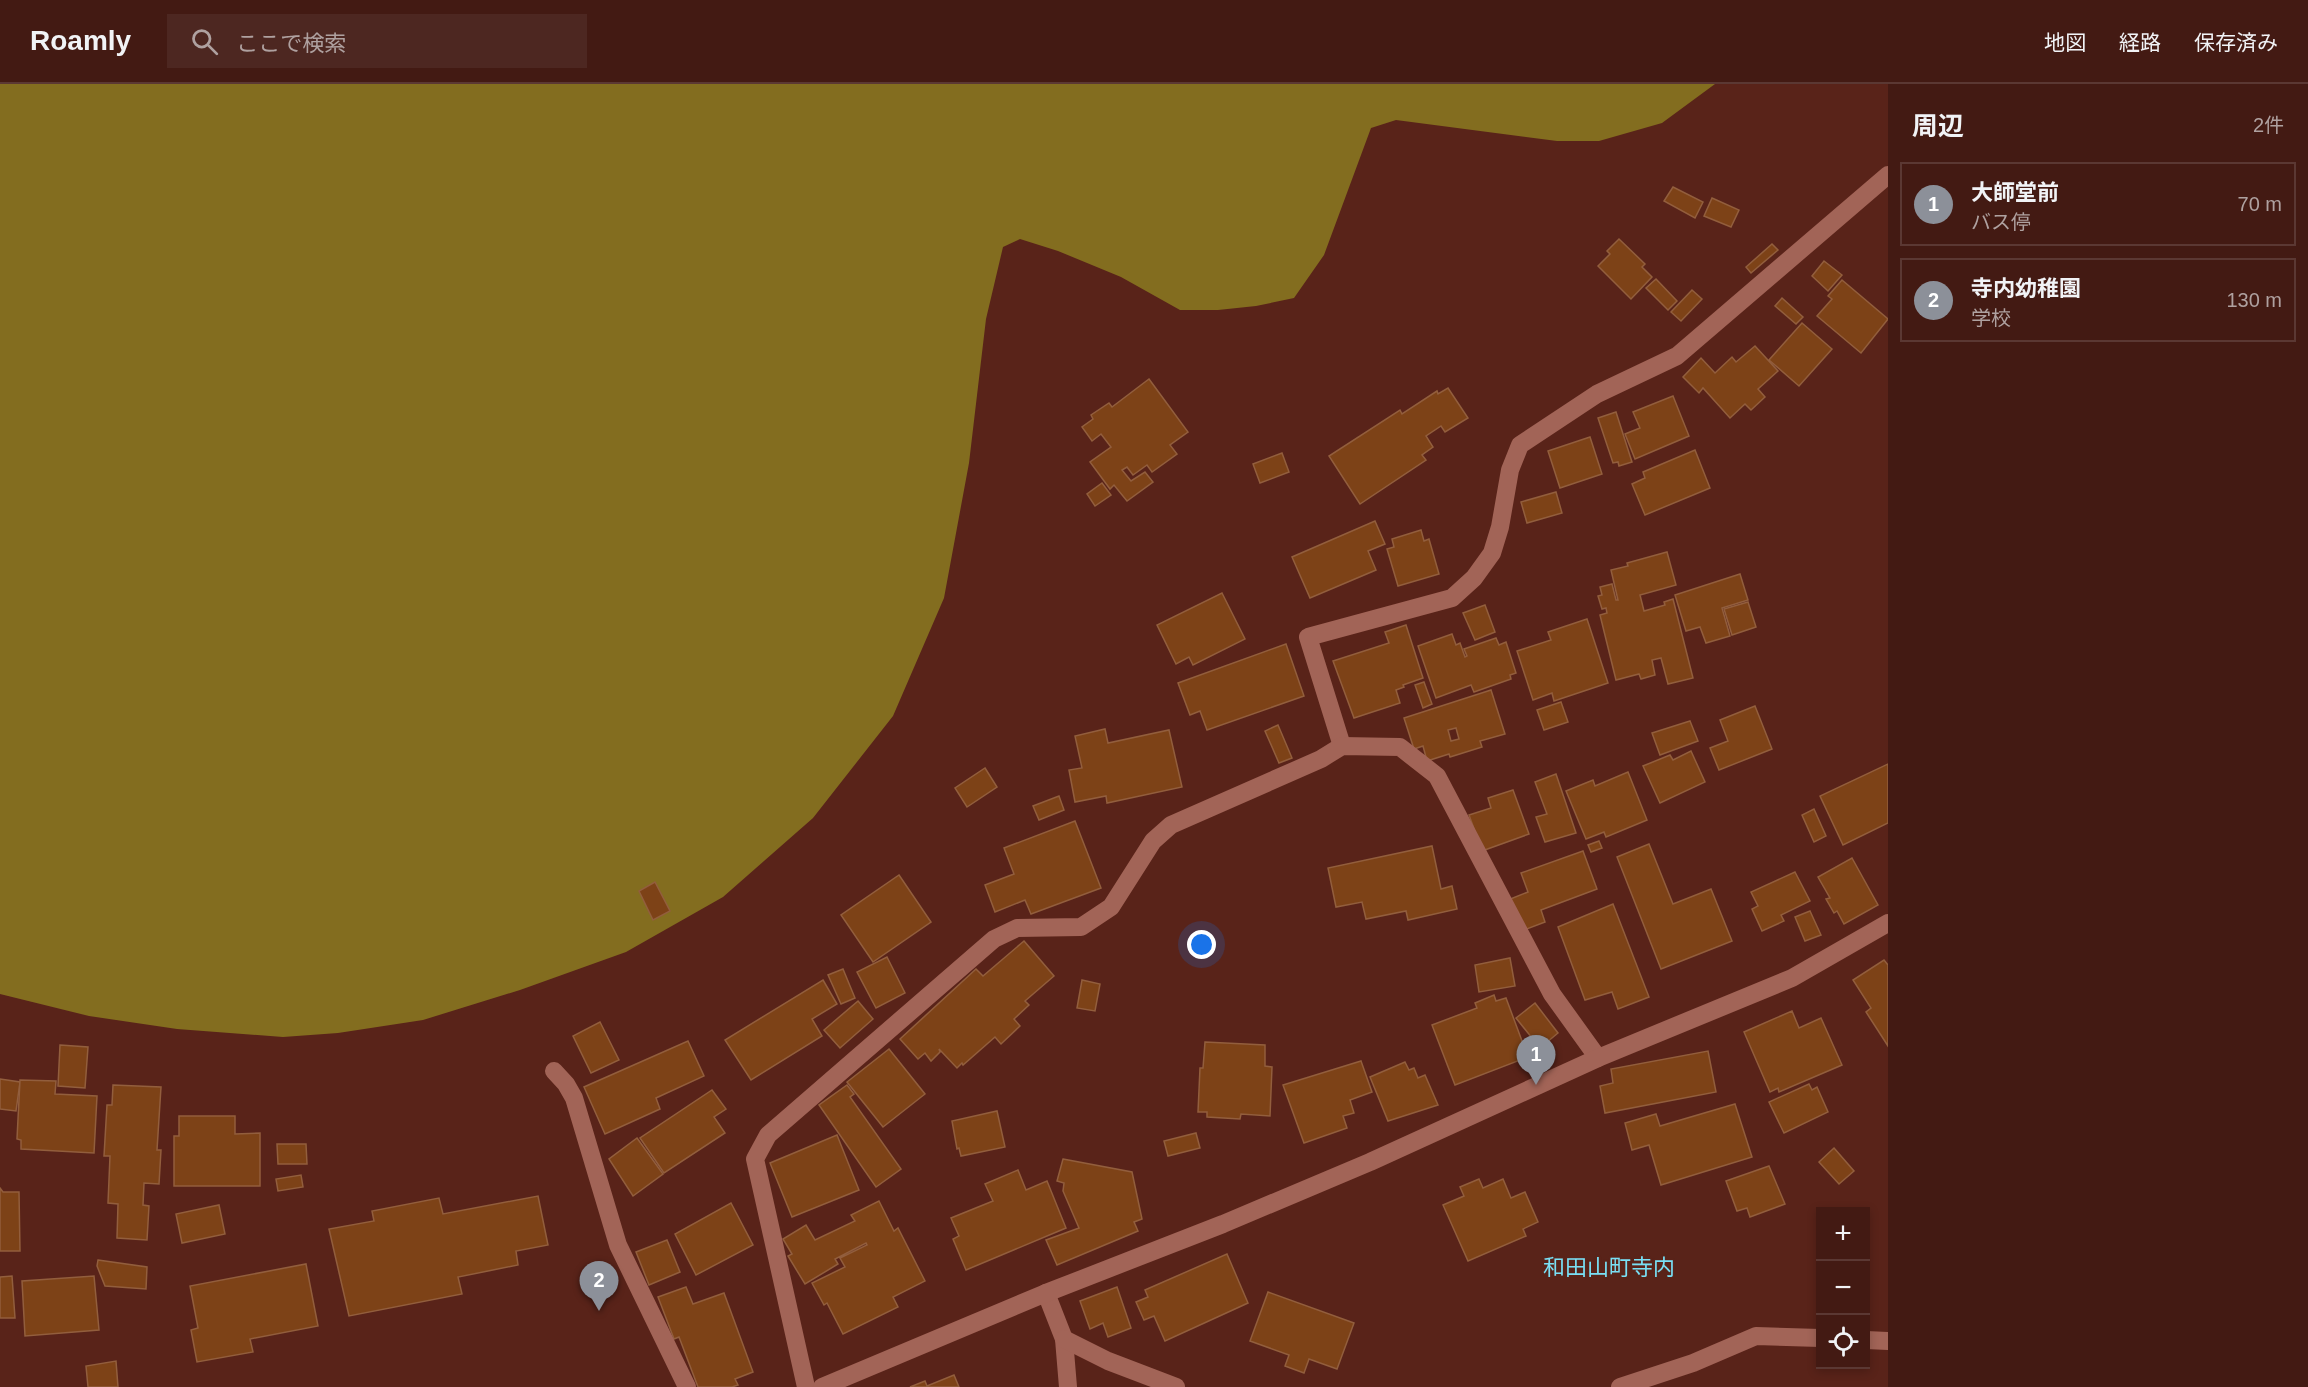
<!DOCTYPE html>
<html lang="ja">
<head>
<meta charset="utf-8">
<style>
	:root { --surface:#431a13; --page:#4d2721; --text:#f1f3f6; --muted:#afa1a0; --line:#5b3833; --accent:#8c9099 }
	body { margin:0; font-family:Helvetica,"Noto Sans JP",sans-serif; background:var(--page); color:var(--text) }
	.controls { position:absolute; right:18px; bottom:18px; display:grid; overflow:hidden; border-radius:0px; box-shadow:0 3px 9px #0003 }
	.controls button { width:54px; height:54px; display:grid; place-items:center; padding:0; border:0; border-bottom:2px solid var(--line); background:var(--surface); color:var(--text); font:30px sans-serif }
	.you { position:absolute; left:1202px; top:861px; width:21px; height:21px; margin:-15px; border:4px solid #fff; border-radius:50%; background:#1a73e8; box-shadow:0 0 0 9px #1a73e833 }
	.badge { display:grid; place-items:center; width:39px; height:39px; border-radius:50%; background:var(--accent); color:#fff; font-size:20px; font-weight:700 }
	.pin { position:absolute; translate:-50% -50px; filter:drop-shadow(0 2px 3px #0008) }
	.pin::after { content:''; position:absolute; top:32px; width:21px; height:18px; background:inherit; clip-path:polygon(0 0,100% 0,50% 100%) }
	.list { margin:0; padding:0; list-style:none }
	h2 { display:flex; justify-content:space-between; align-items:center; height:78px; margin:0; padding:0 24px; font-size:26px }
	h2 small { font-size:20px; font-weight:400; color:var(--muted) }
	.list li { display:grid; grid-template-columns:39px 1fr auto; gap:18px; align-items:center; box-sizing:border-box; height:84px; margin:0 12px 12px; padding:0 12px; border:2px solid var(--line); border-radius:0px }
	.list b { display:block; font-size:22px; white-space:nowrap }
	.list p { margin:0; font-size:20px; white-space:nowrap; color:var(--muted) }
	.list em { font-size:20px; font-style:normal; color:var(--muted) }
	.icon { flex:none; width:33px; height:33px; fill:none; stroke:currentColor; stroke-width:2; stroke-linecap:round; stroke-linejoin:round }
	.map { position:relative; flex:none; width:1888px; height:1303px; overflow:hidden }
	header { display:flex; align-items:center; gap:36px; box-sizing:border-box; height:84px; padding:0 30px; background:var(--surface); border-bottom:2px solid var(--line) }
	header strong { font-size:28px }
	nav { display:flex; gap:33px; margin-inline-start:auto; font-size:21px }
	.search { width:420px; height:54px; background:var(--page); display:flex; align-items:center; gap:15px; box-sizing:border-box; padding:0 21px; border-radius:0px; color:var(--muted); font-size:22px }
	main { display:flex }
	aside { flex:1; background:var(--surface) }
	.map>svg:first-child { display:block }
	.forest { fill:#836d1f }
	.building { fill:#7d4217; stroke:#925e3d; stroke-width:1.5; fill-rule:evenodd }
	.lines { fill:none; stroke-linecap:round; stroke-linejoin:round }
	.street { stroke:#a26457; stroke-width:18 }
	.labels { text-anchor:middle; stroke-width:4.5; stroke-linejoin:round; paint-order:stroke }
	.quarter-label { font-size:22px; fill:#79e0f5; stroke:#592319 }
</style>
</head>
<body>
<header>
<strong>Roamly</strong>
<div class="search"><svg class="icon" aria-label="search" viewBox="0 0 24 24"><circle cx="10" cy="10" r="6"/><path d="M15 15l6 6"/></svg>ここで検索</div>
<nav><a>地図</a><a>経路</a><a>保存済み</a></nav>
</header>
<main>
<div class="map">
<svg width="1888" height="1303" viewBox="0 0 1888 1303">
	<rect width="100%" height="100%" fill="#592319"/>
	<polygon class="forest" points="0,0 1715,0 1662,39 1599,57 1557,57 1396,36 1371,44 1324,171 1294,214 1256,222 1218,226 1180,226 1121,193 1058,167 1020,155 1003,163 986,235 969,379 944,514 893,632 813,734 723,813 626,868 520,906 423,936 338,949 283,953 177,945 89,932 0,910"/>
	<g class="building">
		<polygon points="1673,103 1703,118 1695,134 1664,117"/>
		<polygon points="1712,114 1739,126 1731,143 1704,132"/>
		<polygon points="1619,155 1645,180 1642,183 1652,193 1631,215 1598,182 1610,170 1607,167"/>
		<polygon points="1772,160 1778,166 1751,189 1746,183"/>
		<polygon points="1824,177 1842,191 1828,207 1812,192"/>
		<polygon points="1656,195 1677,217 1668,226 1646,204"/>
		<polygon points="1842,196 1888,235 1861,269 1817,232 1832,215 1828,212"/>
		<polygon points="1692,206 1702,215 1681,237 1671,228"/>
		<polygon points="1782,214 1803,233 1796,240 1775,222"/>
		<polygon points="1802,239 1832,265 1799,302 1769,276"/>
		<polygon points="1755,262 1778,287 1758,305 1765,313 1751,326 1745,320 1730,334 1703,304 1699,309 1683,293 1701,274 1715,289 1732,273 1736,278"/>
		<polygon points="1149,295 1188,348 1170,361 1177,370 1152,388 1147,381 1133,391 1127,383 1122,386 1131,397 1145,388 1153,398 1127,417 1114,401 1110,405 1090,378 1111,363 1101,350 1092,357 1082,343 1093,335 1091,331 1109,319 1112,323"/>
		<polygon points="1448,304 1468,334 1445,348 1441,342 1426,352 1433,363 1422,371 1426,376 1360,420 1329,372 1400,326 1402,330 1437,307 1438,310"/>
		<polygon points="1673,312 1689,352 1635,375 1625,350 1640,344 1633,328"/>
		<polygon points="1616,328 1632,378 1619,382 1618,378 1613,379 1598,334"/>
		<polygon points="1590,353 1602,390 1560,404 1548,367"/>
		<polygon points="1695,366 1710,404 1645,431 1632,400 1645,394 1643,388"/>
		<polygon points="1282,369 1289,388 1260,399 1253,380"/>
		<polygon points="1102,399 1111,411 1095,422 1087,410"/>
		<polygon points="1556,408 1562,429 1527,439 1521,418"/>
		<polygon points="1375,437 1385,460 1368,467 1376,486 1310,514 1292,473"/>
		<polygon points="1421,446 1424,457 1429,455 1439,490 1398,502 1387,465 1394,463 1392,455"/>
		<polygon points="1667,468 1676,501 1640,511 1644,527 1665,521 1664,518 1673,515 1693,594 1668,600 1661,574 1652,576 1655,591 1641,595 1639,590 1616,596 1600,531 1607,529 1606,524 1602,525 1598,512 1602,511 1600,503 1612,500 1616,516 1618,516 1611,486 1628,482 1627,479"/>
		<polygon points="1740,490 1748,516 1722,524 1730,552 1706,559 1700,543 1686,547 1675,511"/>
		<polygon points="1222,509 1245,555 1193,581 1189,573 1176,580 1157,541"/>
		<polygon points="1748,518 1756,543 1732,551 1724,525"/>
		<polygon points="1485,521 1495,548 1475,556 1463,529"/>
		<polygon points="1587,535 1608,599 1554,617 1552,609 1533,616 1517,567 1551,556 1548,548"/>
		<polygon points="1406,541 1423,594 1403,601 1404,603 1396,606 1400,619 1354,634 1333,577 1389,559 1385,548"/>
		<polygon points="1452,550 1456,561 1460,559 1465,573 1467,572 1464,565 1496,554 1499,561 1506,558 1516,589 1510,591 1511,595 1474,608 1471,601 1436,614 1418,562"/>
		<polygon points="1286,560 1304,612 1207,646 1200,627 1190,631 1178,599"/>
		<polygon points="1424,598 1432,620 1423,624 1415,601"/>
		<path d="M1491 606 1505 650 1480 657 1482 663 1450 673 1449 670 1427 677 1423 662 1414 665 1404 634ZM1456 644 1459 655 1451 657 1448 646Z"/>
		<polygon points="1561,618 1568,638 1544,646 1537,626"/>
		<polygon points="1755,622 1772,665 1719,686 1710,664 1728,657 1720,636"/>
		<polygon points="1690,637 1698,657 1660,671 1652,649"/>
		<polygon points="1278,641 1292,674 1279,679 1265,647"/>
		<polygon points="1105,645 1108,659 1169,646 1182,703 1107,719 1106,712 1075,718 1069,686 1082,684 1075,652"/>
		<polygon points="1691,667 1705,698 1660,719 1643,682 1670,671 1673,676"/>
		<polygon points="1888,680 1888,739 1843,761 1820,712"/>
		<polygon points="985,684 997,703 967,723 955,704"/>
		<polygon points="1628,688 1647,736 1606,753 1604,748 1586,755 1566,707 1593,696 1595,702"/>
		<polygon points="1556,690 1576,749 1545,758 1536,733 1547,730 1535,698"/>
		<polygon points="1513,706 1529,750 1482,767 1469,731 1491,724 1488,714"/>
		<polygon points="1059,712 1064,726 1039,736 1033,722"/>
		<polygon points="1814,725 1826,752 1814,758 1802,731"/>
		<polygon points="1075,737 1101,804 1031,830 1025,816 995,828 985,801 1014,790 1004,764"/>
		<polygon points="1599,757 1602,764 1591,768 1588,761"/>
		<polygon points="1649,760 1673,820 1711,805 1732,857 1661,885 1617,773"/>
		<polygon points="1432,762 1441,805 1452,802 1457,825 1408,836 1406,827 1366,835 1362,818 1336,823 1328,784"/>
		<polygon points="1583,767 1597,805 1541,826 1545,838 1524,846 1508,816 1528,808 1521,789"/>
		<polygon points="1852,774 1878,821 1844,840 1837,827 1834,829 1826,815 1830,814 1818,793"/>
		<polygon points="1795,788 1810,817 1781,831 1784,837 1762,847 1752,825 1758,822 1751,808"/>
		<polygon points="899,791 931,838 873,878 841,831"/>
		<polygon points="655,798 670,827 653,836 639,807"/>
		<polygon points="1613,820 1649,913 1618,925 1612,908 1585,916 1558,843"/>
		<polygon points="1810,827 1821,851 1805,857 1795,833"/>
		<polygon points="1024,857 1054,892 1025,917 1029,921 1014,935 1020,942 1001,960 995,953 963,981 962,979 957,984 939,965 940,968 931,977 925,969 918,975 900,955 976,885 983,892"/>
		<polygon points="887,873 905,909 876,924 857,888"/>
		<polygon points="1510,874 1515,902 1479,908 1475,881"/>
		<polygon points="1884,876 1888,881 1888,962 1866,928 1871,924 1853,896"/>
		<polygon points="843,885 855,914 841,920 828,891"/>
		<polygon points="823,896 837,920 812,935 822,952 751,996 725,956"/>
		<polygon points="1082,896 1100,900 1095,927 1077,924"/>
		<polygon points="1494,911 1496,917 1506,914 1528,973 1455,1001 1432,941 1477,924 1475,919"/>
		<polygon points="858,917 873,935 840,964 824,946"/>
		<polygon points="1535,919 1558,949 1540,964 1516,934"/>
		<polygon points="1792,927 1799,944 1821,934 1842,981 1779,1008 1778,1004 1770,1008 1744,948"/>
		<polygon points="600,938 619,976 591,989 573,952"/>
		<polygon points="688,957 704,992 656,1014 660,1025 605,1050 584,1003"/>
		<polygon points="1205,958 1265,961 1265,982 1272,983 1270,1032 1241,1030 1240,1035 1207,1033 1207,1028 1198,1028 1200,984 1203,984"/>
		<polygon points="60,961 88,963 85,1004 58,1002"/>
		<polygon points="889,965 925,1010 883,1043 847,998"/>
		<polygon points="1708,967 1716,1008 1605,1029 1600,1002 1613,999 1611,985"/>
		<polygon points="1361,977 1372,1008 1350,1016 1354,1029 1343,1032 1347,1044 1304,1059 1283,1001"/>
		<polygon points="1405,978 1409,986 1414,984 1418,994 1425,991 1438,1021 1388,1037 1370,993"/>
		<polygon points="0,995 20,998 16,1027 0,1025"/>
		<polygon points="20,996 56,997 55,1010 97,1012 94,1069 21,1065 21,1056 17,1055"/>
		<polygon points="1809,1000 1812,1006 1817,1003 1828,1028 1784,1049 1769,1018"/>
		<polygon points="113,1001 161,1003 157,1066 161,1066 159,1100 144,1099 143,1121 149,1122 147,1156 117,1154 118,1120 108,1119 110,1072 104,1072 107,1021 112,1021"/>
		<polygon points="847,1001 854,1010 850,1013 901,1085 876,1103 819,1021"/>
		<polygon points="712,1006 726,1025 714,1033 725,1049 664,1089 640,1054"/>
		<polygon points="1735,1020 1752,1073 1661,1101 1649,1061 1632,1066 1625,1039 1656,1030 1660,1042"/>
		<polygon points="997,1027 1005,1063 961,1072 959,1064 957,1065 952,1037"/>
		<polygon points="179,1032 235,1032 235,1050 260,1049 260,1102 174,1102 174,1052 179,1052"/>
		<polygon points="1196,1049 1200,1064 1168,1072 1164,1057"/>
		<polygon points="837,1051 859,1106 792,1133 770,1079"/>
		<polygon points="637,1054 663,1090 633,1112 609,1075"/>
		<polygon points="277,1060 306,1060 307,1080 278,1080"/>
		<polygon points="1834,1064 1854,1087 1839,1100 1819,1078"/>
		<polygon points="1063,1075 1132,1088 1142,1135 1134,1138 1138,1147 1057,1181 1046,1156 1079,1144 1063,1107 1064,1099 1057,1097"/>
		<polygon points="1769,1082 1785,1120 1750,1133 1747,1124 1737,1127 1726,1097"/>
		<polygon points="1018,1086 1026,1106 1047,1097 1066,1144 966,1186 953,1155 959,1152 951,1134 993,1117 985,1100"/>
		<polygon points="301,1091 303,1103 278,1107 276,1095"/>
		<polygon points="1479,1095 1483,1104 1503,1095 1511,1114 1525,1108 1538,1138 1523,1145 1526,1152 1468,1177 1443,1121 1464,1112 1460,1103"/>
		<polygon points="0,1104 3,1108 19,1108 20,1167 0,1167"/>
		<polygon points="538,1112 548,1161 516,1167 518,1181 458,1193 462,1210 349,1232 329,1145 374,1137 372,1127 439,1114 443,1130"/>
		<polygon points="879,1117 894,1147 898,1144 925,1197 893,1213 898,1223 843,1250 827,1219 824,1221 812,1199 845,1183 840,1174 867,1161 866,1159 835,1175 838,1180 805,1200 788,1172 792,1170 783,1155 806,1141 815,1156 855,1137 851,1131"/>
		<polygon points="731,1119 753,1161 696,1191 675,1150"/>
		<polygon points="219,1121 225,1150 182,1159 176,1130"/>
		<polygon points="667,1156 680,1188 649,1201 636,1168"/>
		<polygon points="1227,1170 1248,1219 1165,1257 1154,1232 1144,1236 1136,1218 1148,1213 1145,1206"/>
		<polygon points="98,1176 147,1183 146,1205 105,1202 97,1182"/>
		<polygon points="306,1180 318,1242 250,1255 253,1268 197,1278 191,1246 198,1244 190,1202"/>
		<polygon points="12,1192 15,1234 0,1234 0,1193"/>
		<polygon points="94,1192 99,1246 25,1252 22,1197"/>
		<polygon points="686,1203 693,1220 724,1209 753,1288 735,1295 738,1301 732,1303 698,1303 679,1253 674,1255 658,1213"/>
		<polygon points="1117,1203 1131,1244 1108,1253 1103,1239 1090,1245 1080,1217"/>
		<polygon points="1268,1208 1354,1239 1337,1285 1309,1275 1304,1289 1285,1282 1289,1271 1250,1257"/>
		<polygon points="116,1277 118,1303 88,1303 86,1282"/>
		<polygon points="954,1291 959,1303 910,1303 925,1297 927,1302"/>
	</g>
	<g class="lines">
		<g class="street">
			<polyline points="1342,662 1308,553 1452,514 1474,494 1492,469 1500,443 1510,386 1520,361 1597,310 1677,272 1888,91"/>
			<polyline points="554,987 566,1000 574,1014 618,1161 687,1303"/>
			<polyline points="1046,1209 1064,1255 1068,1303"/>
			<polyline points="1064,1255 1108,1277 1176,1303"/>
			<polyline points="1866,1256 1888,1257"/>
			<polyline points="806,1303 755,1075 768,1051 994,855 1017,844 1081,843 1111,823 1153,757 1171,741 1321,675 1342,662 1400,663 1437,692 1552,910 1598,974"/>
			<polyline points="822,1303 1046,1209 1223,1140 1370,1078 1598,974 1792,894 1888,839"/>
			<polyline points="1620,1303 1693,1279 1756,1252 1820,1254"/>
		</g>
	</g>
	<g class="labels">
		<g class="quarter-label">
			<text x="1609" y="1191">和田山町寺内</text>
		</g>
	</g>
</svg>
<div class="controls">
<button>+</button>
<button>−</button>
<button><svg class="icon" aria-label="locate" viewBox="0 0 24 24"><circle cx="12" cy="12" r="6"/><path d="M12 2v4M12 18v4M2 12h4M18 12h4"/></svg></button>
</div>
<div class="you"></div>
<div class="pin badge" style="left:1536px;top:1001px">1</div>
<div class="pin badge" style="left:599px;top:1227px">2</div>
</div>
<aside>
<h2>周辺<small>2件</small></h2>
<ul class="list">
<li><span class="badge">1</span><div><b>大師堂前</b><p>バス停</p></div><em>70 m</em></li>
<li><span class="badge">2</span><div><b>寺内幼稚園</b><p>学校</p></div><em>130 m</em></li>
</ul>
</aside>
</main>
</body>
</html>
